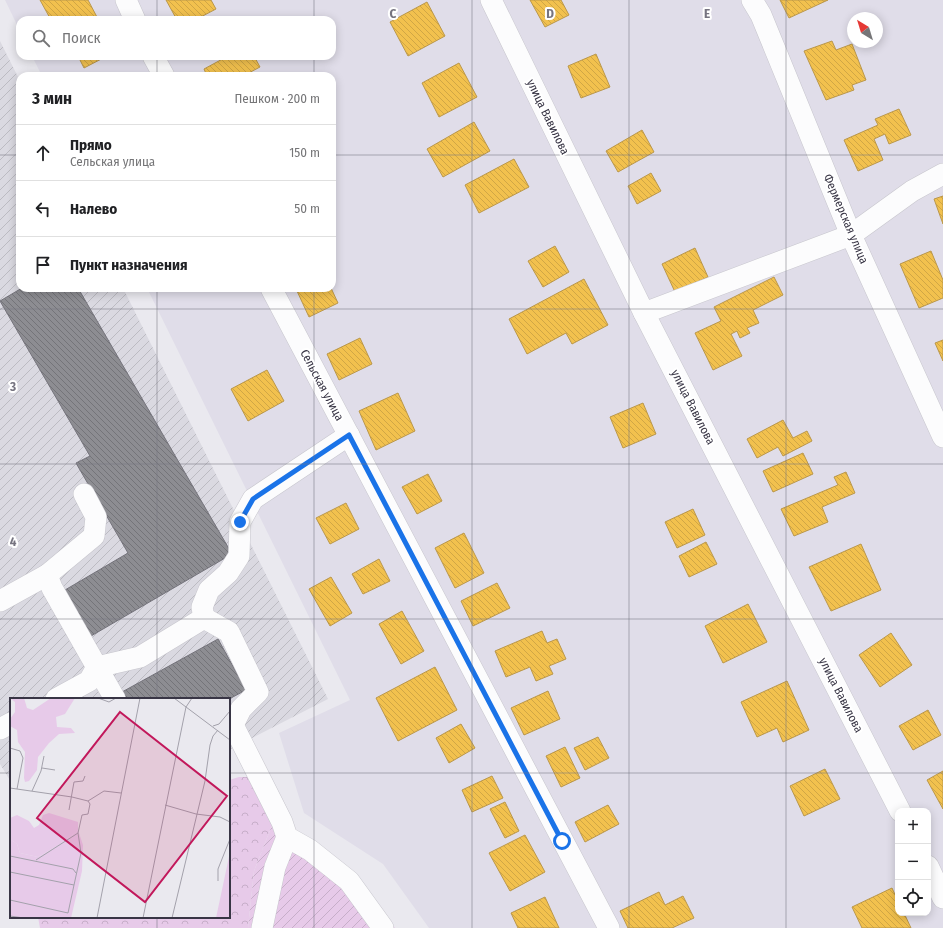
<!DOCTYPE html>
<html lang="ru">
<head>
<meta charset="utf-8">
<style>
	:root { --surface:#fff; --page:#f6f6f6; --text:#202124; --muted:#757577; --line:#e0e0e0 }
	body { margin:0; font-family:"Fira Sans Condensed",sans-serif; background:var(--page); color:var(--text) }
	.controls { position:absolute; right:12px; bottom:12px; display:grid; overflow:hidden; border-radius:8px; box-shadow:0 2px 10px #0003 }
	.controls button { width:36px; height:36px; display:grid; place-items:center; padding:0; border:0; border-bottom:1px solid var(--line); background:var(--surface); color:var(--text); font:20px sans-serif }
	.compass { position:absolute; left:847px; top:12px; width:36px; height:36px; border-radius:50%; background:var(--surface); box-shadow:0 2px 10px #0003; rotate:322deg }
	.stop { position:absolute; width:12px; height:12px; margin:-9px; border:3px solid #1a73e8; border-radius:50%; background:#fff }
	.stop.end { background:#1a73e8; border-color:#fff; box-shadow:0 1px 4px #0008 }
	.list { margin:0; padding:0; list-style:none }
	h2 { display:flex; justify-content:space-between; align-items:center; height:52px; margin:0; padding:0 16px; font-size:17px }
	h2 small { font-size:13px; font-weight:400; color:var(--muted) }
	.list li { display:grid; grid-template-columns:26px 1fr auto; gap:12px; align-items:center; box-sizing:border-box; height:56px; padding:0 16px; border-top:1px solid var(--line) }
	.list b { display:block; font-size:15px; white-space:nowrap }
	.list p { margin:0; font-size:13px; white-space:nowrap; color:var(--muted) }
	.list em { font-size:13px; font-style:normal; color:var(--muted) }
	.icon { flex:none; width:22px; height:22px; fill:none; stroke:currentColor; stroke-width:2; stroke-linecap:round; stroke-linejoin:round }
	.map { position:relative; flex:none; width:943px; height:928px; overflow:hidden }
	.search { position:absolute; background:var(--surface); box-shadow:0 2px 10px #0003; left:16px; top:16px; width:320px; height:44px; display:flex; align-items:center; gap:10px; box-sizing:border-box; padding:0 14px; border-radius:12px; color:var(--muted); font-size:15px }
	.panel { position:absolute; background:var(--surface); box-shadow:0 2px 10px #0003; left:16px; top:72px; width:320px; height:220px; border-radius:12px }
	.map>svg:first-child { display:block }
	.residential { fill:#e0dde9; fill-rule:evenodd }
	.industrial { fill:url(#industrial-furrows) }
	.forest { fill:url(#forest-crowns) }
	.garden { fill:url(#garden-furrows) }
	.homes { fill:url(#homes-back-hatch); stroke:#ba974b }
	.industry { fill:url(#industry-back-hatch); stroke:#74737b }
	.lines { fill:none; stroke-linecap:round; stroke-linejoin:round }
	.minor-casing { stroke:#c7c6cd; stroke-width:22 }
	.minor { stroke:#fcfcfd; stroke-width:21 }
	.route { stroke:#1a73e8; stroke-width:5 }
	.grid { fill:none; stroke:#767480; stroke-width:1; stroke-opacity:0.55 }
	.labels { text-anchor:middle; stroke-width:4; stroke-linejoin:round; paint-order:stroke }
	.street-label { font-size:12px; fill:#383545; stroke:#fff }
	.inset-road { fill:none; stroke:#a3a1ab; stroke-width:1 }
	.view { fill:#c2185b; fill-opacity:0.15; stroke:#c2185b; stroke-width:2 }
	.inset-edge { fill:none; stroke:#383545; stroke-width:2 }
	.grid-label { font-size:13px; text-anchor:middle; font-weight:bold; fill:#767480; stroke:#fff; stroke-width:4; stroke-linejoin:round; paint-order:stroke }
</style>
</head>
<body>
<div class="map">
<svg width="943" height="928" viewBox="0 0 943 928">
	<defs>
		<pattern id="industrial-furrows" width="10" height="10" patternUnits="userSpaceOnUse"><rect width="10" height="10" fill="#dad9e1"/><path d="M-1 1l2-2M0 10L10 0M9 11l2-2" fill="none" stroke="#bcbbc2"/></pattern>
		<pattern id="forest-crowns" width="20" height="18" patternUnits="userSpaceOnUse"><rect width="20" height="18" fill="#e7cae9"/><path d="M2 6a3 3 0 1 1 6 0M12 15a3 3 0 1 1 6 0" fill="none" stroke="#c7aec9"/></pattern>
		<pattern id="garden-furrows" width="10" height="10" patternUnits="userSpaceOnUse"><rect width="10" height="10" fill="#e7cae9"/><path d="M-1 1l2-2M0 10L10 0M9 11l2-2" fill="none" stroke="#c7aec9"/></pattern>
		<pattern id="homes-back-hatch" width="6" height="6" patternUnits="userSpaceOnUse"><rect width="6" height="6" fill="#f2c14e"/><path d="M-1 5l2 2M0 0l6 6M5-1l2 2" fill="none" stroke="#d0a645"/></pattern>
		<pattern id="industry-back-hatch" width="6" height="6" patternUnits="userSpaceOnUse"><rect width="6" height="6" fill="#8d8d92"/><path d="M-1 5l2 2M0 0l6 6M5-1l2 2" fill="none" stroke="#747479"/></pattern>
	</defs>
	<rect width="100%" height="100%" fill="#eae9ef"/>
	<path class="residential" d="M5 0H943V928H429L383 864 304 813 279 733 350 700 147 288H332V76H42L32 56H332V20H20V31ZM853 18H877V42H853ZM898 811H928V913H898Z"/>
	<polygon class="industrial" points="0,41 20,81 20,288 123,288 328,699 229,750 229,699 11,699 11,782 0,764"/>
	<polygon class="forest" points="239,777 249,777 274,820 254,871 248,928 40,928 38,917 229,917 229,780"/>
	<polygon class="garden" points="274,820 362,882 395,928 248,928 254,871"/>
	<g class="homes">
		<polygon points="40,0 88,0 98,19 95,20 51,20"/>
		<polygon points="166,0 211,0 216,9 195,20 177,20"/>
		<polygon points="530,0 561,0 569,15 545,27"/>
		<polygon points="780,0 828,0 789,18"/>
		<polygon points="427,2 445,36 408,56 390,22"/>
		<polygon points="832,41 836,50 852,44 866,80 852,85 854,90 826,100 804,51"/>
		<polygon points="596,54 610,87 581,98 568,66"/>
		<polygon points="78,56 107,56 84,68"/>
		<polygon points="228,56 254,56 260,67 243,76 207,76 204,69"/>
		<polygon points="459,63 477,97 439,117 422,83"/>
		<polygon points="899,109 911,135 889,144 885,134 874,139 883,160 858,171 844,140 878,125 875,119"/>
		<polygon points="474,122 490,151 443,177 427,149"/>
		<polygon points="642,130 654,152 618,172 606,151"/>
		<polygon points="514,159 529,187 479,213 465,185"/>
		<polygon points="651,173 661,191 637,204 628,186"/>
		<polygon points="943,196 943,224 934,199"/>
		<polygon points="555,246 569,272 543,287 528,261"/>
		<polygon points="695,248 708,277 675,292 662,264"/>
		<polygon points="931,251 943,280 943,298 919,308 900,264"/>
		<polygon points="774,277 783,295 753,310 759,323 747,328 750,333 740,338 737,331 731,334 742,356 713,370 695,333 721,321 714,307"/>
		<polygon points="584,279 608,325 572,344 566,333 527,354 509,319"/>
		<polygon points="305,288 331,288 338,303 309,317 297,291"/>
		<polygon points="360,338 372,364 339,380 327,354"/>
		<polygon points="943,340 943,361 935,343"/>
		<polygon points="267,370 284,401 248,421 231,389"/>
		<polygon points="398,393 415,431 376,450 359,411"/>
		<polygon points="643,403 656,434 623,448 610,417"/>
		<polygon points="783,420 793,438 807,431 812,441 783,456 778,447 757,458 747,439"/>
		<polygon points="803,453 813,474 773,492 763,471"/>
		<polygon points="846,472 855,493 822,507 828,522 794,536 781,509 838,485 834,477"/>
		<polygon points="428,474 442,501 417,514 402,487"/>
		<polygon points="346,503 359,529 330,544 316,518"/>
		<polygon points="693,509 705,535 677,548 665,522"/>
		<polygon points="464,533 484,573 455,588 435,548"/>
		<polygon points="706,542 717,564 689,577 679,556"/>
		<polygon points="861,544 881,590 831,611 809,567"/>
		<polygon points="379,559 390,581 363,594 352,574"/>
		<polygon points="331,577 352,613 330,626 309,589"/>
		<polygon points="497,583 510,608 473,626 461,601"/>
		<polygon points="748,604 767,642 723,663 705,626"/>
		<polygon points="402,611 424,651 401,664 379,624"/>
		<polygon points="542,631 547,643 557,639 566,659 549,666 553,674 536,681 530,667 506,677 495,651"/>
		<polygon points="891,633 912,665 880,687 859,655"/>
		<polygon points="435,667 457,710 398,741 376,698"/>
		<polygon points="787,681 809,730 783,742 777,728 757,737 741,702"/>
		<polygon points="548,691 560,719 524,735 511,708"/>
		<polygon points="928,710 941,735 913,750 899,726"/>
		<polygon points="461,724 475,748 449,763 436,738"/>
		<polygon points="598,737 609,758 585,770 574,748"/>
		<polygon points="565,747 580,778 561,787 546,756"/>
		<polygon points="825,769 840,799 804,816 790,786"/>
		<polygon points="943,771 943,809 927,780"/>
		<polygon points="492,776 503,798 472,812 462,790"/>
		<polygon points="505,802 519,831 505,838 490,809"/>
		<polygon points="608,805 619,824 585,842 575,822"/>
		<polygon points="525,835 545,872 510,891 489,853"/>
		<polygon points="892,888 898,901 898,913 904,913 911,928 862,928 852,907"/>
		<polygon points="659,892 665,905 683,896 694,918 672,928 628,928 620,911"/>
		<polygon points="545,897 559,928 518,928 511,913"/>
	</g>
	<g class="industry">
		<polygon points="22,288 78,288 232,554 91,636 65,590 128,553 76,463 90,456 0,301"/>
		<polygon points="218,639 246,690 229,699 126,699 122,692"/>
	</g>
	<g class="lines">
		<g class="minor-casing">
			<g id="minor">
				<polyline points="126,0 135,20"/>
				<polyline points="491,0 644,313 900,811"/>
				<polyline points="752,0 761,15 851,235 943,437"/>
				<polyline points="153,56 164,76"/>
				<polyline points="271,288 609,928"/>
				<polyline points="644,313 851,235 912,191 943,174"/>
				<polyline points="84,494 96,517 94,536 47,575 52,588 115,699"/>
				<polyline points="0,601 47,575"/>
				<polyline points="204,618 202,607 209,590 228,573 239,556 240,522 253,499 349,435"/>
				<polyline points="56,699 89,681 97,667 140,657 204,618 229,632 258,692 241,709 233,725 282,822 287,837 310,850 349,881 383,928"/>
				<polyline points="0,729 11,723"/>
				<polyline points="928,866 943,898"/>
				<polyline points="262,928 275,867 287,837"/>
			</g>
		</g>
		<use href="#minor" class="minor"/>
	</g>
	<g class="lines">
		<polyline class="route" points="240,522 253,499 349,435 562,841"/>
	</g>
	<path class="grid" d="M157 0V20M314 0V20M472 0V928M629 0V928M786 0V928M157 56V76M314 56V76M0 155H20M332 155H943M157 288V699M314 288V928M0 309H943M0 464H943M0 619H943M0 773H11M229 773H943M157 917V928"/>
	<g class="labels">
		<g class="street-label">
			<text transform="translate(548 117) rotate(64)" y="4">улица Вавилова</text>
			<text transform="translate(846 219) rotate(67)" y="4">Фермерская улица</text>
			<text transform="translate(322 385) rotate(62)" y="4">Сельская улица</text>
			<text transform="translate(693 407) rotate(63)" y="4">улица Вавилова</text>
			<text transform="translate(841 695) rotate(63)" y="4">улица Вавилова</text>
		</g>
	</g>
	<g transform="translate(10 698)">
		<rect width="220" height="220" fill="#eae9ef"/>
		<path d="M0 0H14L17 10 23 12 41 0H65L55 16 46 19 47 29 61 30 65 35 49 36 39 45 28 59 27 72 19 83 15 84 14 80 15 54 8 44 7 32 0 28V21L5 14V4ZM39 115 68 124V132L52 145 28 159 10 155 7 146 0 141V120L7 117 19 123 24 130 29 127 33 117ZM220 154V220H206Z" fill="#e7cae9"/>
		<path d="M68 132 73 147 72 173 61 220H0V141L7 146 10 155 28 159 52 145Z" fill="#e7cae9"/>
		<path class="inset-road" d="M88 0 99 4 106 0M164 0 220 42M203 28 209 26 220 13M0 50 10 53 13 60 7 91M32 70 45 72M0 90 62 99 78 103 80 106 78 116 72 117 68 135 71 155 64 187 0 174M22 93 31 73 34 58M78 103 94 93 111 95M155 107 186 116 210 119 220 124M59 112 64 84 73 83 75 78M0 158 63 171 66 175M26 162 68 135M208 183V171L220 141M0 202 58 215 64 187M0 218 14 220M87 220 130 0M133 220 176 9 182 0M162 220 195 83 200 47 203 38 208 32"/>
		<path class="view" d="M110 14 217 98 135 204 27 120Z"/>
		<rect width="220" height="220" class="inset-edge"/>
	</g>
	<g class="grid-label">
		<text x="393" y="18">C</text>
		<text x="550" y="18">D</text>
		<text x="707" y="18">E</text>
		<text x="13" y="391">3</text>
		<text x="13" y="546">4</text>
	</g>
</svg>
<div class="controls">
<button>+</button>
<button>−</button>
<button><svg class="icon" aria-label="locate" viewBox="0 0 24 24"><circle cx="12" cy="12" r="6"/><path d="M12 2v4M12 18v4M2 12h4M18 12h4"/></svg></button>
</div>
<svg class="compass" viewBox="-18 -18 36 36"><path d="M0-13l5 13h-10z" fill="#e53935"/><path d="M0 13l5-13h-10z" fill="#757577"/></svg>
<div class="stop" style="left:562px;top:841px"></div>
<div class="stop end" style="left:240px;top:522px"></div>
<div class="search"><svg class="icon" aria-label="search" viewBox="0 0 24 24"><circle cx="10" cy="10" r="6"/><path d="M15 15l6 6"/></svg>Поиск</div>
<section class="panel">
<h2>3 мин<small>Пешком · 200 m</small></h2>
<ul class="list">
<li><svg class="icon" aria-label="ahead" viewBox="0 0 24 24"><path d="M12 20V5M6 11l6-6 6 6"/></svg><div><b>Прямо</b><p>Сельская улица</p></div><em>150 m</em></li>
<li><svg class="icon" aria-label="left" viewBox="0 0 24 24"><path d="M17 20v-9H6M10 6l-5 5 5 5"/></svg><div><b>Налево</b></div><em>50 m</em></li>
<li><svg class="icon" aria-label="arrive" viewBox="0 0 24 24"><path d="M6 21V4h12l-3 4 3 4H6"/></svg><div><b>Пункт назначения</b></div></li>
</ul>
</section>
</div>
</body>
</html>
